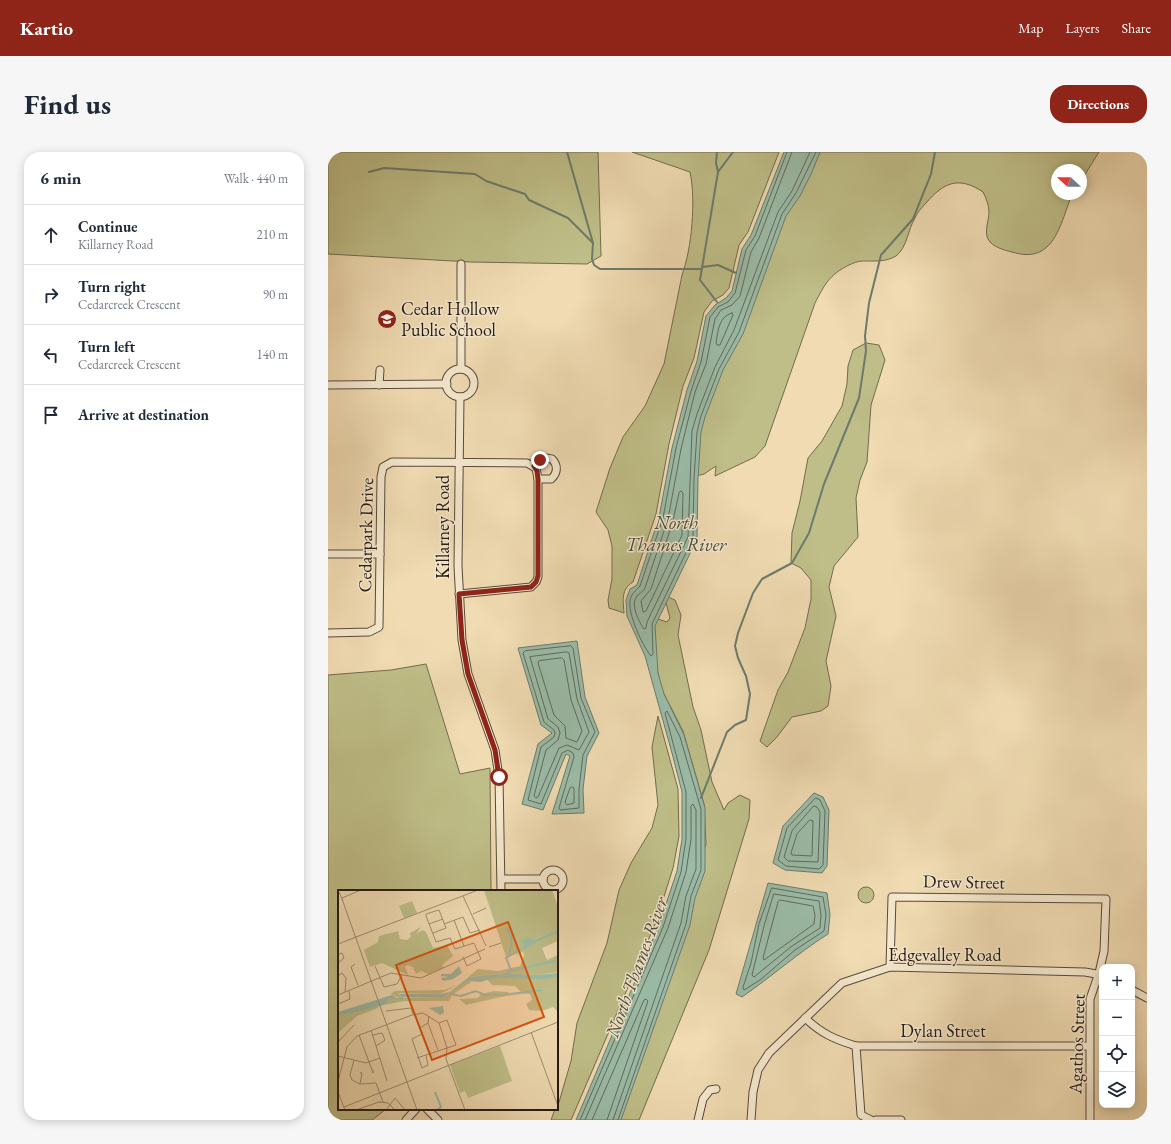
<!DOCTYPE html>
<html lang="en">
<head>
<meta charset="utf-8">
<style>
	:root { --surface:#fff; --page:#f6f6f7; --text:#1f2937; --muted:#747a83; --line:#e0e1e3; --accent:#8f2418 }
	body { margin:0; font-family:"EB Garamond",serif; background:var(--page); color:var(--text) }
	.controls { position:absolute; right:12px; bottom:12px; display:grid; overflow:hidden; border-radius:8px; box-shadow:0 2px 10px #0003 }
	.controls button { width:36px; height:36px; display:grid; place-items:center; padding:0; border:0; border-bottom:1px solid var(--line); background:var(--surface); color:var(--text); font:20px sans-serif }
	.compass { position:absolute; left:723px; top:12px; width:36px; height:36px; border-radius:50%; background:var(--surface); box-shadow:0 2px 10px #0003; rotate:291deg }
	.stop { position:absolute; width:12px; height:12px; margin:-9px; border:3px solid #8f2418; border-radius:50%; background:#fff }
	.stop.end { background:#8f2418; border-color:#fff; box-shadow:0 1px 4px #0008 }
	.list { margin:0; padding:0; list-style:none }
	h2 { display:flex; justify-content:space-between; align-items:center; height:52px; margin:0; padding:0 16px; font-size:17px }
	h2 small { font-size:13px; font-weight:400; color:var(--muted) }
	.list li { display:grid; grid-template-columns:26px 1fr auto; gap:12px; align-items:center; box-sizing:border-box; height:60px; padding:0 16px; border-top:1px solid var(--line) }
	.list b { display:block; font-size:15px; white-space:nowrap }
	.list p { margin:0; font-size:13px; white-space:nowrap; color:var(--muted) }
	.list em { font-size:13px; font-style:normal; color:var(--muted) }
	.icon { flex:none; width:22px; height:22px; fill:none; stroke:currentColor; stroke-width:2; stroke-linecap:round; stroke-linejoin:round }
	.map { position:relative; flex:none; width:819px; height:968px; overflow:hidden; border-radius:16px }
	header { display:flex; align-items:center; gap:24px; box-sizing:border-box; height:56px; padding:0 20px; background:var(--accent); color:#fff }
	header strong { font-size:19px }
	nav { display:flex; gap:22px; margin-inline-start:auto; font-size:14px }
	.intro { display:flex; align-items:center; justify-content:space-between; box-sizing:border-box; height:96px; padding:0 24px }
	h1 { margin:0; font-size:28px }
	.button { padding:10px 18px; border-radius:16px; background:var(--accent); color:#fff; font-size:14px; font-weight:700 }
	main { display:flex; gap:24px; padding:0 24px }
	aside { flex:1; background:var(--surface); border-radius:16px; box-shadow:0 2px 10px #0003 }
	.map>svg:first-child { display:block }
	.green { fill:#bfbe88; stroke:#726c4e }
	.water { fill:#9bbca8; stroke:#6c7b6d }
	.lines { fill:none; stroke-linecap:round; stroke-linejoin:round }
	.shore { stroke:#606b5e; stroke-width:1 }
	.stream { stroke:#6c7b6d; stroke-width:2 }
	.minor-casing { stroke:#584a3c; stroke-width:9 }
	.minor { stroke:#f5e8cd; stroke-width:7 }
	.route { stroke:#8f2418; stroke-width:5 }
	.labels { text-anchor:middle; stroke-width:3; stroke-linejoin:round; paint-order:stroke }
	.poi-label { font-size:18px; fill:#261a14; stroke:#f5e8cd; text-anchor:start }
	.street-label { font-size:18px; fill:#261a14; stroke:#f5e8cd }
	.water-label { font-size:19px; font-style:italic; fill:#494b40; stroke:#f5e8cd }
	.inset-river { fill:none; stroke:#9bbca8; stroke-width:2 }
	.inset-road { fill:none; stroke:#9f8e73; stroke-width:1 }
	.view { fill:#d5530d; fill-opacity:0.15; stroke:#d5530d; stroke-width:2 }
	.inset-edge { fill:none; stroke:#261a14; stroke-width:2 }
</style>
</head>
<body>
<header>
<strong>Kartio</strong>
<nav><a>Map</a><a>Layers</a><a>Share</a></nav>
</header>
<div class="intro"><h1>Find us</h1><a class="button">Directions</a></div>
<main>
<aside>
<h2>6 min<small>Walk · 440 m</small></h2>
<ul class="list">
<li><svg class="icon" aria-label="ahead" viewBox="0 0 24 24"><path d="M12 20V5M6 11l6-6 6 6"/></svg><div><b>Continue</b><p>Killarney Road</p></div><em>210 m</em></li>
<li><svg class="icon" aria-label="right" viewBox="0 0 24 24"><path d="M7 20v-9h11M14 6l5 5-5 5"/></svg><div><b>Turn right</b><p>Cedarcreek Crescent</p></div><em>90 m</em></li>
<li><svg class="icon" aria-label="left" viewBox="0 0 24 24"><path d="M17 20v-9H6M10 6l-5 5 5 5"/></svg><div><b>Turn left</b><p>Cedarcreek Crescent</p></div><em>140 m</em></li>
<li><svg class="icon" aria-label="arrive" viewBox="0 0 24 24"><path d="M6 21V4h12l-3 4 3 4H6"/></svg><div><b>Arrive at destination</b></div></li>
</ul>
</aside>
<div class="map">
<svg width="819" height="968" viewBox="0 0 819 968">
	<rect width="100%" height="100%" fill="#f0dbb2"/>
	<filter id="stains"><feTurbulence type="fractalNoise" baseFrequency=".005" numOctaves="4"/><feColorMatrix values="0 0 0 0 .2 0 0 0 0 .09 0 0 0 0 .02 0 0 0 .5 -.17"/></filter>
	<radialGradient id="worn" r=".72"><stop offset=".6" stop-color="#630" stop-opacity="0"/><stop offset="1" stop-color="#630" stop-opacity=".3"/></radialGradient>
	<g class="green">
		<polygon points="0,0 270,0 273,104 259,112 143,110 0,102"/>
		<path d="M304 0H451L420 80 411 93 401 136 395 143 384 149 376 160 366 206 355 234 341 292 328 362 305 430C293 437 295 448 296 461L281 456 280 448 284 427V394L280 378 268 360 282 316 295 285 317 254 336 212 354 123C364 96 368 47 362 20Z"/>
		<path d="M489 0H771L753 29V18H729V42H744C732 73 726 113 684 100 676 98 664 95 660 87 656 80 661 68 661 60 661 53 658 46 655 40 631 24 616 30 598 51 594 56 589 60 587 66 580 77 579 96 568 104 558 110 547 109 535 109 530 109 525 111 521 113 501 123 497 132 487 151L437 294 427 305 387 324 388 314 376 322 368 324 371 277 456 61Z"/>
		<polygon points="538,191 551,193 557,208 543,253 539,310 532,328 528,346 530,385 506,414 501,435 508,464 498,509 503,534 500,554 493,559 464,565 449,585 439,595 432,589 450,538 460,520 477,476 483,447 483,428 473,416 463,411 464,381 472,349 480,306 494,289 514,254 519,232 520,214 525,198"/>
		<polygon points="338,444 347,448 353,463 350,483 365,555 373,578 384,630 396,658 400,651 412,643 422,648 421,667 381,798 311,968 291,968 378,692 376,652 355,579 334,538 329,517 326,471 330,467 339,470 342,466 337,447"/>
		<polygon points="98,512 132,622 162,616 163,739 11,739 11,957 58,957 44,968 0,968 0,523 63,518"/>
		<polygon points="330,564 350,637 351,684 345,716 328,770 243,968 223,968 227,957 229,957 243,909 249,871 279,791 291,738 303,711 324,676 330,653 324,595"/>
		<circle cx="538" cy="743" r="8"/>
	</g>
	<g class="water">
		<polygon points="456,0 492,0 484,20 472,44 458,64 415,182 395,218 377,265 373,280 370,327 369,387 327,474 330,521 336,542 356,583 377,656 377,719 367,746 362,773 293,968 248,968 331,773 349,719 354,687 354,640 344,601 317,504 299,464 298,448 302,437 309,433 331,365 344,296 359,238 369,209 378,164 387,153 398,146 404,139 414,97 423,83"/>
		<polygon points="249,489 257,545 271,581 259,604 255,637 256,661 224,662 242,604 238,602 215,658 194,652 210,592 224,581 213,573 190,496"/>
		<polygon points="486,641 495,645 501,658 499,714 494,721 457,718 445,711 455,674"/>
		<path d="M440 731 499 741 502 763 500 782C470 801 443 825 414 845L408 842Z"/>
	</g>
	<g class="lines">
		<g class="shore">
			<path d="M459 0 427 84 418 98 407 141 400 150 390 155 382 165 373 210 363 239 348 296 335 366 312 434C308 439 303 441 302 449 300 462 314 493 323 504L325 502 324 472 365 386 366 327 369 280 373 264 391 217 411 180 454 62 468 41 488 0"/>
			<path d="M464 0 431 86 423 100 412 144 404 153 393 158 387 167 378 212 367 240 353 297 340 367 317 436C315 440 313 440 310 443 301 451 311 470 316 477L318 476 319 470 332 443 360 385 364 279 369 262 387 215 406 178 450 60 464 39 482 0"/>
			<path d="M404 161 405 163 392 193H389L388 191C390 179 391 164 404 161Z"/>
			<polygon points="353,339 355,341 354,383 318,459 315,460 313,449 323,437 345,369 351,341"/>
			<polygon points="243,494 245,496 253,546 267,580 255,603 251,637 251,656 232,658 231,656 246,605 245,601 240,598 234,601 213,652 200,648 213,595 226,585 227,581 226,578 216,570 195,501 197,499"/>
			<polygon points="239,500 241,501 249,547 261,580 251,598 239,593 231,596 210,645 208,646 206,644 218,598 230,588 232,581 230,575 220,567 202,505"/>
			<polygon points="234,506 236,508 243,548 254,579 249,590 238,586 237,574 226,563 210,511 211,509"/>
			<polygon points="244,635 246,636 246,651 239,653 237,650 242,636"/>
			<polygon points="488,646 492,648 497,659 495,713 491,717 458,714 450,708 459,676"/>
			<polygon points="486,654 489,655 492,660 490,710 460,709 456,705 464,679"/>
			<polygon points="482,668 485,669 484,704 464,703 463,701 469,682"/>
			<polygon points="444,736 495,745 498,763 496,779 467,798 432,828 416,838 415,835 423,811 431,772"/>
			<polygon points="446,742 491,749 493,763 492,776 464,794 426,825 424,823 436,774"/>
			<polygon points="452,748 485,754 487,763 486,772 436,808 435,806 450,750"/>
			<polyline points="252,968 335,775 353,720 358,687 358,640 337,561 339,559 352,585 373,657 373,718 363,744 358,772 290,968"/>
			<polyline points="257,968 340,776 358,720 363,687 363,654 365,652 368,658 368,717 358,744 353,771 285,968"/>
			<polyline points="264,968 316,848 318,847 320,849 279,968"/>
		</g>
		<g class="stream">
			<polyline points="239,0 265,91 264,107 266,113 272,117 374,117"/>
			<polyline points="41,20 56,16 147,22 158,29 197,42 201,48 240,66 265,91"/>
			<polyline points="390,20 405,0"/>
			<polyline points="374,115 390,113 408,121"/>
			<polyline points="389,150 372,128 390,20 388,11 389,0"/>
			<polyline points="373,646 399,580 407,573 418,568 422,542 418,524 410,506 407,494 410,481 425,441 434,427 464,411 481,381 496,332 531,246 538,199 537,184 541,151 553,103 585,67 603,22 607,0"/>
		</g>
		<g class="minor-casing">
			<g id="minor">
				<polyline points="133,217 133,112"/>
				<circle cx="132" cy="231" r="14"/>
				<polyline points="0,233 119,232"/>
				<polyline points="51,233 52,218"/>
				<polyline points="132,245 130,414 134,488 140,522 167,598 171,625 173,739"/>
				<path d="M206 315 218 306 224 307C230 313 230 321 223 327H210"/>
				<polyline points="0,402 52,402"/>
				<polyline points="0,481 41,480 51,475 53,325 55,315 64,310 199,311 208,316 210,327 210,425 208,430 203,435 131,442"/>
				<circle cx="225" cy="728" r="10"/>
				<polyline points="174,727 215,727"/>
				<polyline points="562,815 564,745 778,747 776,799 771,821 762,847 762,968"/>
				<polyline points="804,838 819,846"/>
				<path d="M477 866C494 882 506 887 528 894H761"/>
				<polyline points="528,894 533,963 543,968"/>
				<polyline points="99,957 110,968"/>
				<polyline points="78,968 88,957"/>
				<polyline points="370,968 375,947 382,938 388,937"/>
				<polyline points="423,968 425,940 430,918 441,901 514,831 562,815 757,820 774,823"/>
				<polyline points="548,968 573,968"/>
			</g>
		</g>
		<use href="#minor" class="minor"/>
	</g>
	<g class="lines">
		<polyline class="route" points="171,625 167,598 140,522 134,488 131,442 203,435 208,430 210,424 210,327 209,319 206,314 212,308"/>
	</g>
	<defs>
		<g id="school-disc" transform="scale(1)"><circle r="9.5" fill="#8f2418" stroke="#f5e8cd"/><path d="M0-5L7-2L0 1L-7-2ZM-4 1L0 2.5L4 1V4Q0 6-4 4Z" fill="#fff"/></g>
	</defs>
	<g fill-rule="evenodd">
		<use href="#school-disc" x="59" y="167"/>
	</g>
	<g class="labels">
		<g class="poi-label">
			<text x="73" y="163">Cedar Hollow<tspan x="73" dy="21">Public School</tspan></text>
		</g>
		<g class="street-label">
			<text transform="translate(115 375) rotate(-90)" y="6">Killarney Road</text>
			<text transform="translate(38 383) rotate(-89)" y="6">Cedarpark Drive</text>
			<text transform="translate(636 730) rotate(1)" y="6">Drew Street</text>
			<text x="617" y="809">Edgevalley Road</text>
			<text x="615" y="885">Dylan Street</text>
			<text transform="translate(749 892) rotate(-88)" y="6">Agathos Street</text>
		</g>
		<g class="water-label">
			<text x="348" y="377">North<tspan x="348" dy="22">Thames River</tspan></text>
			<text transform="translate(308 815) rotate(-70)" y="7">North Thames River</text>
		</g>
	</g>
	<g transform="translate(10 738)">
		<rect width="220" height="220" fill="#f0dbb2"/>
		<path d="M146 0H214L220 17V51L204 58 209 70 220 65V82L200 85 168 83 130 87 140 79 160 81 182 76 186 65 185 62 168 67ZM74 11 79 23 66 28 61 16ZM83 37 79 43 85 40 88 42 95 58 109 55 115 66 104 75 106 78 90 84 83 81 78 84 75 77 70 75 67 77 70 85 44 73 32 77 26 60 40 52 41 46 60 41 62 49 69 50 73 47 72 43ZM154 87H220V122L215 117 204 121 191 120 188 114 194 110 192 104 184 103 177 96 154 95 149 89ZM130 91 133 92 114 105 111 111H66L46 115 52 108H104ZM119 95 102 104 62 103 60 105H64L61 108 53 104 57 101 106 100ZM156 101 170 102 172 105 128 115 121 109 140 108 143 104ZM40 115V118L19 126 0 143V126ZM162 156 174 191 130 208 127 201 122 203 112 175Z" fill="#bfbe88"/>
		<path d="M191 48 199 52 185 60 186 53 182 51ZM121 76 124 83 115 89 105 91 103 88 111 87 103 86V84H113ZM168 83 199 85 220 83V87L204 89 156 88 142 92 130 91 104 108 66 107 60 110 52 108 46 115 0 126V122L54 105 60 109 64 106H60L62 104H102L112 102 131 87ZM105 116 106 123 102 125 91 118Z" fill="#9bbca8"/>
		<path class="inset-river" d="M169 38 174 50 171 66M198 51 220 41M173 80 168 68 184 58M170 84 171 81 217 71 220 68M112 104 123 106 138 101 147 105H165L205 100M97 202 103 217 99 220"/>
		<path class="inset-road" d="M0 0 5 11M125 6 148 56M4 8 23 0M4 9 79 220M135 24 148 18M116 30 126 56M91 34 105 29M106 34 125 27 132 43 142 40M95 43 108 38 101 20 88 24V26L98 52 112 48 117 59 136 53 143 69 129 76 125 67M0 54 140 0M151 57 163 53M0 64 4 63 6 68 0 73M17 74 13 77 20 95M37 76 46 97 59 94 64 85M0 86 4 83 8 88 7 102M0 105 53 83 83 88 147 59M0 114 12 109 11 101M48 121 73 118 75 124M91 126 90 133 100 160M90 133 82 138 92 163M33 140 49 191M193 142 220 216M84 144 74 149 84 178 90 175 88 165M21 145 35 183V180M35 145 44 143 47 150 38 156M0 152 16 135M0 166 28 173 42 168M79 168 118 155 109 130 101 133M16 170 12 185 14 190 22 194 38 193 45 212M0 191 9 157 19 146 74 125 85 123 101 133 109 158 108 169 127 220M22 194 24 183 23 182V184M0 202 7 220M6 217 220 132M18 220 41 212 50 213 57 220M48 220 57 208 67 220"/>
		<path class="view" d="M170 32 206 127 94 170 58 75Z"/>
		<rect width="220" height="220" class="inset-edge"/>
	</g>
	<rect width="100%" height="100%" filter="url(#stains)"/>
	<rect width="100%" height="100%" fill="url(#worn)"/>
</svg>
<div class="controls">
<button>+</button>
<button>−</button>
<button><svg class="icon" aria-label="locate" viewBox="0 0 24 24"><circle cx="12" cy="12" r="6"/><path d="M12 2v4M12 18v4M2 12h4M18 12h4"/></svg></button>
<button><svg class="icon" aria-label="layers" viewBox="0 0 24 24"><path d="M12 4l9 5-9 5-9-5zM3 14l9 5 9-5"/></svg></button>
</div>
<svg class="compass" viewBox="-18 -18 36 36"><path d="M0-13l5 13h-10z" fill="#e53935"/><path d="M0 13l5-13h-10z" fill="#747a83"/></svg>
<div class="stop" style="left:171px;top:625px"></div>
<div class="stop end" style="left:212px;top:308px"></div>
</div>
</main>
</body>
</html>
